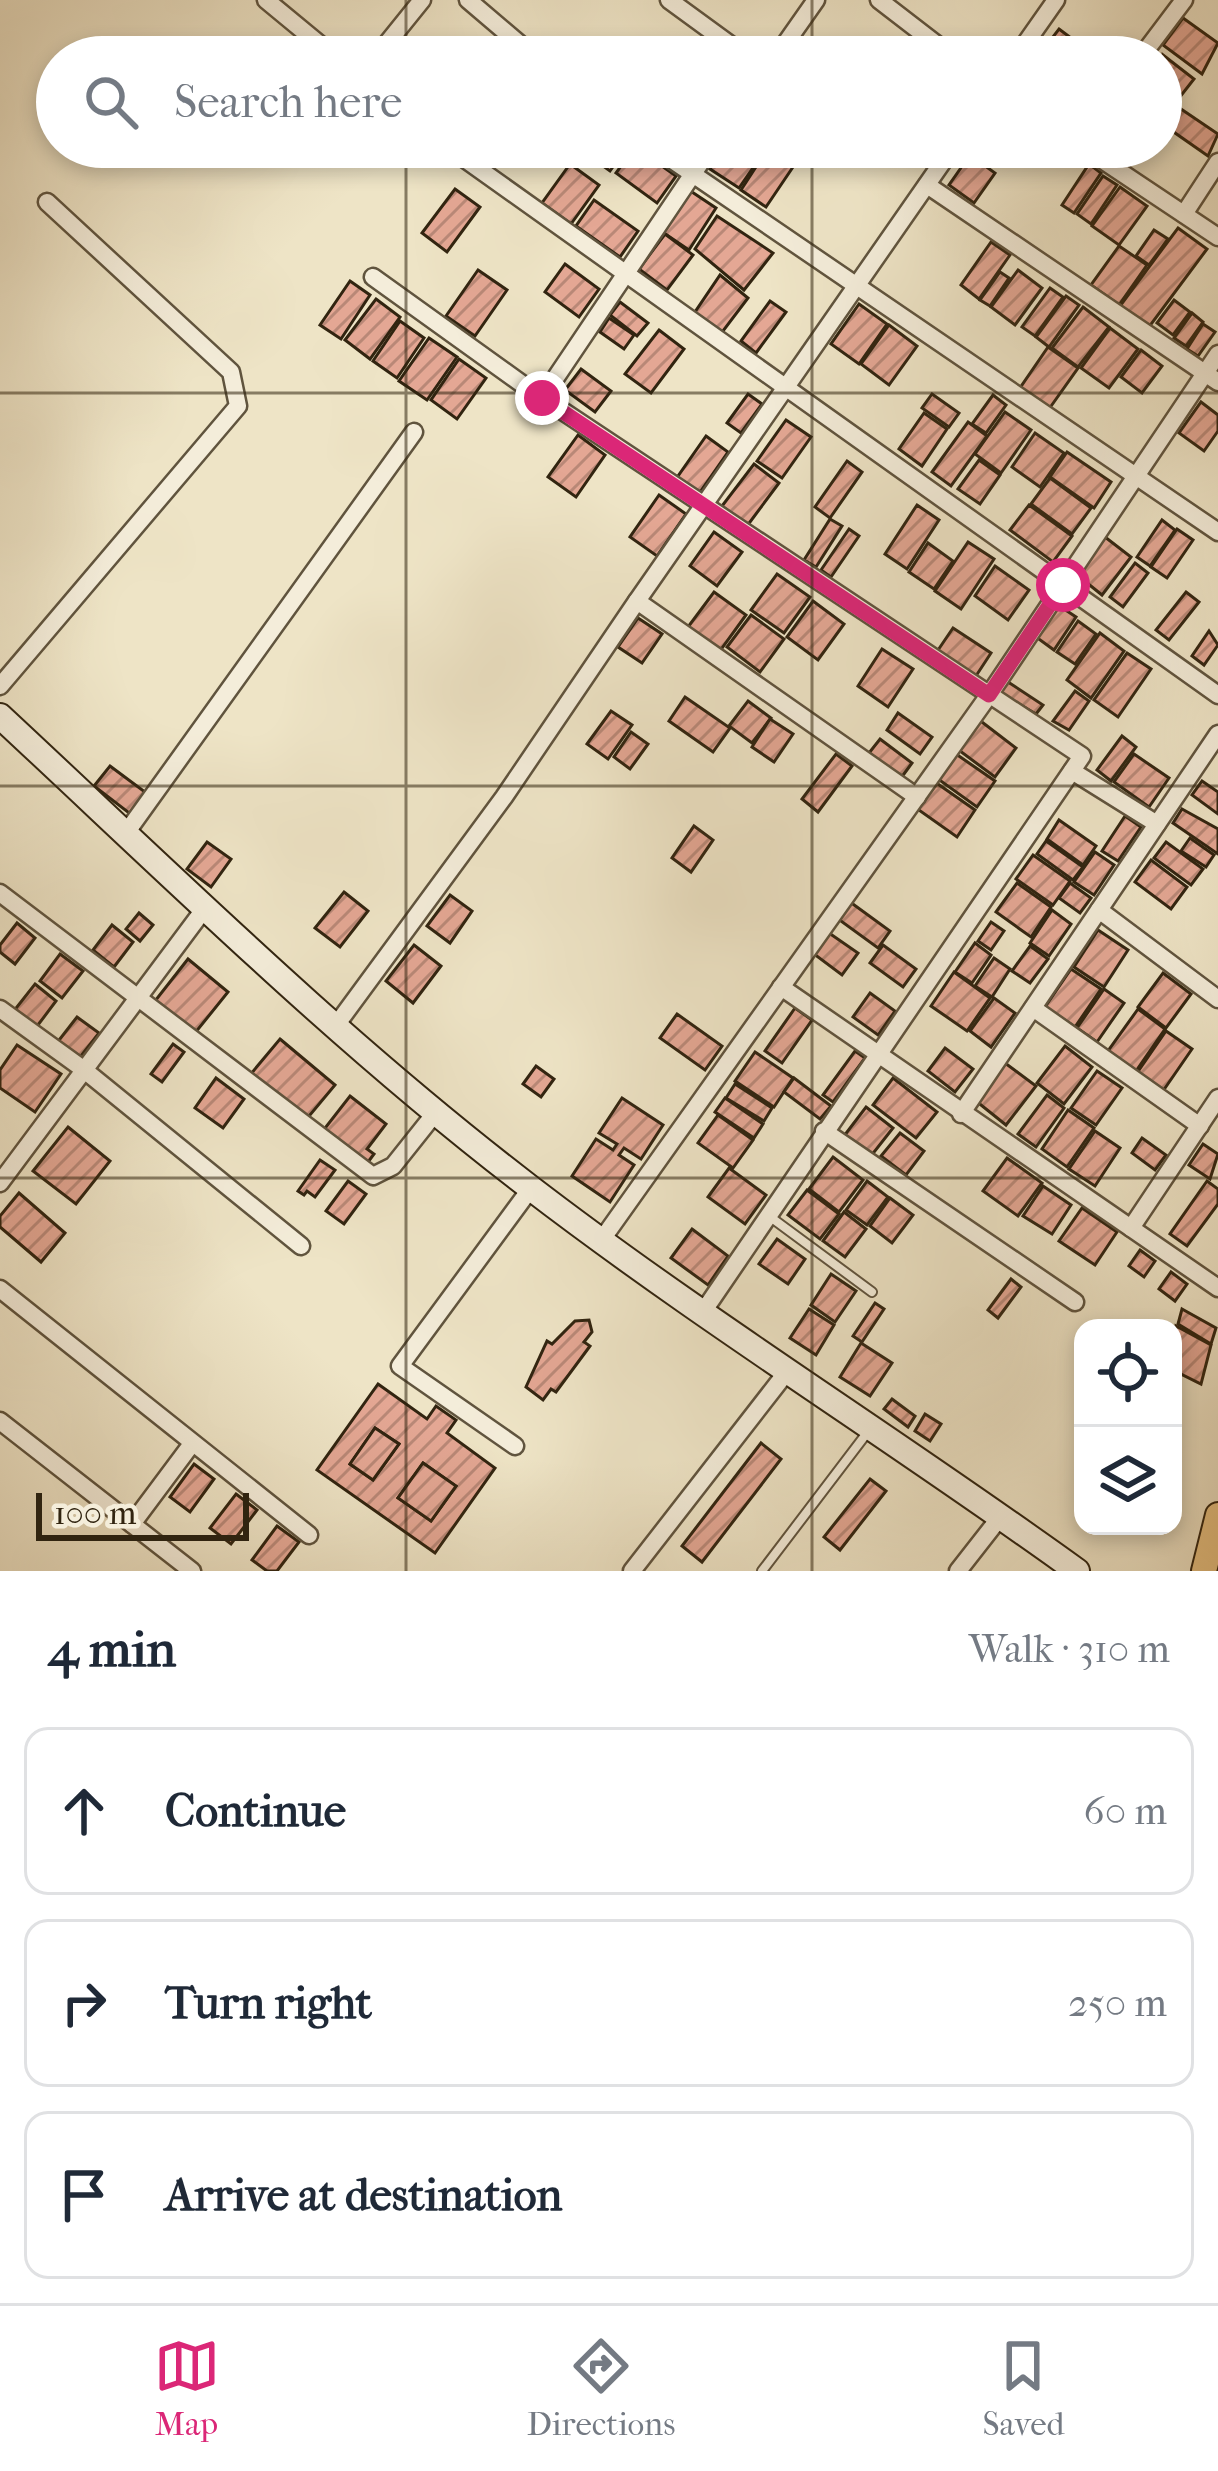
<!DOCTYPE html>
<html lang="en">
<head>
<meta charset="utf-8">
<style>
	:root { --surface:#fff; --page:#f2f2f3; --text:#1f2937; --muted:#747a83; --line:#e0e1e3; --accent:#db2777 }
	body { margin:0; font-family:"IM FELL French Canon",serif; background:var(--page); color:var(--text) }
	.controls { position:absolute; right:36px; bottom:36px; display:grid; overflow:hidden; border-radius:24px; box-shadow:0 6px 18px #0003 }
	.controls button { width:108px; height:108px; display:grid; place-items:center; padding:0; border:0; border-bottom:3px solid var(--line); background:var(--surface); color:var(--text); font:60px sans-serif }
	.scale { position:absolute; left:36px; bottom:30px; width:213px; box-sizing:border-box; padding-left:12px; border:6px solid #312410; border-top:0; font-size:33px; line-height:42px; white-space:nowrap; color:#312410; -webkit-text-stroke:9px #f4edda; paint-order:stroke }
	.stop { position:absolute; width:36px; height:36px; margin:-27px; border:9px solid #db2777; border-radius:50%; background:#fff }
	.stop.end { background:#db2777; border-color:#fff; box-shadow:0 3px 12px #0008 }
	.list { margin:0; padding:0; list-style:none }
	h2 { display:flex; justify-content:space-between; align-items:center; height:156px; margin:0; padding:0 48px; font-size:51px }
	h2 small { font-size:39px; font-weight:400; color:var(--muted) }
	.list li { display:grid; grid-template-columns:78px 1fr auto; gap:36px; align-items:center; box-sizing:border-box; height:168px; margin:0 24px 24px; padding:0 24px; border:3px solid var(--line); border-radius:24px }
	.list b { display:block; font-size:45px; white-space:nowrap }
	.list em { font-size:39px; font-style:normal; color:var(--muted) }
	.icon { flex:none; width:66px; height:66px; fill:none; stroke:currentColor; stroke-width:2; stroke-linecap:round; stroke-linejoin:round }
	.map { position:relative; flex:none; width:1218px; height:1571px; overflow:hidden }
	.search { position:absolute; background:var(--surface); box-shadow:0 6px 18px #0003; left:36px; right:36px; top:36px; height:132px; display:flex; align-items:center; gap:30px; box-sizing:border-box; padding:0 42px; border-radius:66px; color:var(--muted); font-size:45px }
	.sheet { height:732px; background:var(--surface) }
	nav { display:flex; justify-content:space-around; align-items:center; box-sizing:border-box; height:168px; border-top:3px solid var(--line); background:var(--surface); font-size:33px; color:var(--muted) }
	nav a { display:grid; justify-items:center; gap:6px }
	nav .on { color:var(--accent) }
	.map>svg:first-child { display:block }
	.building { fill:url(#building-hatch); stroke:#312410; stroke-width:3; fill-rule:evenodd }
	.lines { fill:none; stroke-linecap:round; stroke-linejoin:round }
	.lane-casing { stroke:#60543e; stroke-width:12 }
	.street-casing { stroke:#60543e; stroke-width:21 }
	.secondary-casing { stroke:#312410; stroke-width:28 }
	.primary-casing { stroke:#312410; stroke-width:28 }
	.lane { stroke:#f4edda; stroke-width:8 }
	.street { stroke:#f4edda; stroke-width:16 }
	.secondary { stroke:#f4edda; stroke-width:24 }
	.primary { stroke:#e7c283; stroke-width:24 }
	.route { stroke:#db2777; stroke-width:15 }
	.grid { fill:none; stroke:#312410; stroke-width:3; stroke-opacity:0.55 }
</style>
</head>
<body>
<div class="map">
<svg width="1218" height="1571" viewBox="0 0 1218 1571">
	<defs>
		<pattern id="building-hatch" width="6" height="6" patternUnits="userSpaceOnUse" patternTransform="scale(3)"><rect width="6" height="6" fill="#e4a794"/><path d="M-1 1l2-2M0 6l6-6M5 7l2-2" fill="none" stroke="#b98877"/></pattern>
	</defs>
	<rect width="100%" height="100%" fill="#eee4c6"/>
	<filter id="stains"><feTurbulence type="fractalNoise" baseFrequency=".00167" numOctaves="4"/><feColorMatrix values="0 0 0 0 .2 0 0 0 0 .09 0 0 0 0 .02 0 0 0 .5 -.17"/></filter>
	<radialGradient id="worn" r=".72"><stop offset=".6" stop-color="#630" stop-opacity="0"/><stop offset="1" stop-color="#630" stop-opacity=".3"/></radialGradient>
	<g class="building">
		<polygon points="1183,18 1218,43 1202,74 1163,45"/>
		<polygon points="1059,29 1087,50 1081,57 1061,57 1046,46"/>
		<polygon points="1163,55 1194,79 1176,102 1161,91"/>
		<polygon points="1181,109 1218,134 1208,156 1168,128"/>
		<polygon points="585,147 627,147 610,171 582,151"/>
		<polygon points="635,147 676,176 657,203 616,173"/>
		<polygon points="725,147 766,149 739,188 710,169"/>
		<polygon points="767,150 793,167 766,207 741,190"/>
		<polygon points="970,155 995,173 974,203 949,185"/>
		<polygon points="570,164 599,185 571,224 542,203"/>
		<polygon points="1089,164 1101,173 1074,213 1062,205"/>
		<polygon points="1103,176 1117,185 1091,224 1077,214"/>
		<polygon points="1120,187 1147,206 1119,245 1092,226"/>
		<polygon points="686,188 716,208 689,250 658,229"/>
		<polygon points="455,189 480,207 447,252 422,233"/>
		<polygon points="594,200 638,231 620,257 576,226"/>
		<polygon points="717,216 773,253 744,290 695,249"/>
		<polygon points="1178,228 1207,249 1149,327 1120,306"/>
		<polygon points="1154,230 1168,239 1149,265 1136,256"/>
		<polygon points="665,234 693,255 667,290 639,269"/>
		<polygon points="991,242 1010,255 979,299 961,285"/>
		<polygon points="1119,246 1147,265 1119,305 1091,285"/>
		<polygon points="565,264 599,289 579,317 545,292"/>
		<polygon points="478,270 507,290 475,336 446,316"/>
		<polygon points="1018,270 1042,288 1015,325 991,307"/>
		<polygon points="1000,272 1009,278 990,306 980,300"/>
		<polygon points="720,275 748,298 720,335 693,315"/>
		<polygon points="350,281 370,295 341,339 320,325"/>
		<polygon points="1050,288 1063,297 1035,336 1022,327"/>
		<polygon points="1066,296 1079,305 1049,347 1036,337"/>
		<polygon points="376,299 400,317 370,359 345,340"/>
		<polygon points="1174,300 1190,312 1173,335 1157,323"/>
		<polygon points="770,301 786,312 756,353 741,341"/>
		<polygon points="620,302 648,323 637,336 610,315"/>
		<polygon points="859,304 887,324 859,364 831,344"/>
		<polygon points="1083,307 1109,327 1078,367 1052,348"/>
		<polygon points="1192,313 1203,322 1186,346 1174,338"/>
		<polygon points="609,318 634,335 624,349 600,332"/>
		<polygon points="400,321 424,338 397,378 373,361"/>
		<polygon points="1203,324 1215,332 1198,356 1187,349"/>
		<polygon points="889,325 917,346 889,385 861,364"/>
		<polygon points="1110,328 1138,349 1109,388 1081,368"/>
		<polygon points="659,330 684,349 651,393 625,374"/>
		<polygon points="429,338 457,357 427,400 399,381"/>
		<polygon points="1048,347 1078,368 1049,409 1020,388"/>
		<polygon points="1141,350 1162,366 1142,393 1121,377"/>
		<polygon points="459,359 486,378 457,419 431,400"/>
		<polygon points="581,369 611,391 595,412 565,390"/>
		<polygon points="748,394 762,404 741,433 727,423"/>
		<polygon points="932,394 959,413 949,427 922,408"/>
		<polygon points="993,395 1006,405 986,433 972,424"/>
		<polygon points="1201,402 1218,415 1218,431 1204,451 1179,433"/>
		<polygon points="1005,412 1031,430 1001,473 975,454"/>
		<polygon points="924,413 947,429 922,466 899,449"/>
		<polygon points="786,420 811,437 782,478 757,461"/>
		<polygon points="968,422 987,436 951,486 932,472"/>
		<polygon points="1035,433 1064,453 1040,487 1012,467"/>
		<polygon points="578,435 605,455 576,497 548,477"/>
		<polygon points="706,436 728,452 698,495 676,479"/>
		<polygon points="1067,452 1111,482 1094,508 1050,477"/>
		<polygon points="979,460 1000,475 980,504 958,489"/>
		<polygon points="847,461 862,472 830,518 815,507"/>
		<polygon points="754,464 779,483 747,526 722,506"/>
		<polygon points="1050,478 1091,508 1072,534 1031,504"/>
		<polygon points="659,495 686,514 657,556 630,537"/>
		<polygon points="917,505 939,520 907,569 885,554"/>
		<polygon points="1029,505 1072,536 1053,562 1010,530"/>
		<polygon points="830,519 842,526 816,567 804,560"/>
		<polygon points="1162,520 1175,530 1150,566 1137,557"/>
		<polygon points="849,529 859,536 831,577 821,570"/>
		<polygon points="1177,529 1193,540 1167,578 1151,567"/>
		<polygon points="714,532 742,552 717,586 690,566"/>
		<polygon points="1105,537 1131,557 1102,595 1076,574"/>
		<polygon points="968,542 994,559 961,609 935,591"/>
		<polygon points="928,543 953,561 934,589 909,572"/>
		<polygon points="1135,563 1148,573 1123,607 1110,597"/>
		<polygon points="995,566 1029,590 1008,620 975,596"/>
		<polygon points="777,574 810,597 784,633 751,610"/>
		<polygon points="714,592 746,615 720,651 688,627"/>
		<polygon points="1186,592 1199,602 1169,640 1156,630"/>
		<polygon points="813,601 844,624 818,660 787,637"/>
		<polygon points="1058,605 1076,617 1054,650 1036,637"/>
		<polygon points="751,615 784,639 760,672 727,647"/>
		<polygon points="638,618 662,634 642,663 618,647"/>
		<polygon points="1078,621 1096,634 1075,664 1057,652"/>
		<polygon points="953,628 991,653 972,682 934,656"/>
		<polygon points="1209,631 1218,645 1204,665 1192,656"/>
		<polygon points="1100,633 1124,651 1091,698 1067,680"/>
		<polygon points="882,649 913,669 888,707 858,686"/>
		<polygon points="1127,653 1151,669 1118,717 1094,700"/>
		<polygon points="1005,680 1043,705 1036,714 1000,693"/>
		<polygon points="1075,691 1089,701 1069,730 1053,721"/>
		<polygon points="685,697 730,728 713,752 669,721"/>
		<polygon points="748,701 771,718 752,743 729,726"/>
		<polygon points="611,711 632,725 608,759 587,744"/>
		<polygon points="898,713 932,737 920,754 887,730"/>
		<polygon points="770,719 793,734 774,762 752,747"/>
		<polygon points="978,719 1016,748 995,777 956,748"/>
		<polygon points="631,732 648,744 630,769 614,757"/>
		<polygon points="1122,736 1136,747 1111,781 1097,770"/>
		<polygon points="880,739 912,763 901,778 869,753"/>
		<polygon points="836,754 852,766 818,812 802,799"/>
		<polygon points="956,754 995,781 977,807 938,779"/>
		<polygon points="1134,754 1169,778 1149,807 1114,782"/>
		<polygon points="110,766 149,795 133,816 94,786"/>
		<polygon points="1202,781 1218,792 1218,814 1192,795"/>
		<polygon points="935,782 975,810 957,837 916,808"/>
		<polygon points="1182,809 1218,829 1218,854 1173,823"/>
		<polygon points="1125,816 1141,827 1118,861 1102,851"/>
		<polygon points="1059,820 1096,846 1083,865 1047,839"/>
		<polygon points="694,826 713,840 691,872 672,858"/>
		<polygon points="1190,838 1214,855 1206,867 1181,851"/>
		<polygon points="1046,841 1083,867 1073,880 1037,854"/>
		<polygon points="207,842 231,859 211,887 187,869"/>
		<polygon points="1166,842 1203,869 1191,885 1154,858"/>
		<polygon points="1095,852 1114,865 1094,895 1074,882"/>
		<polygon points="1033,855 1070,881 1053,905 1016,879"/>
		<polygon points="1151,860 1187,887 1171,909 1135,882"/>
		<polygon points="1017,883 1051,907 1031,937 996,912"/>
		<polygon points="1070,883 1091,898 1080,913 1059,898"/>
		<polygon points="344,892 368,911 340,947 315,928"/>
		<polygon points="450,895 472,911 450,943 427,926"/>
		<polygon points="846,899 890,931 878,948 834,916"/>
		<polygon points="1052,910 1071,924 1049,956 1030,943"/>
		<polygon points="139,913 153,925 140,941 126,929"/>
		<polygon points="991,922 1004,931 991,950 978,941"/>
		<polygon points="17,923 35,938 15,964 0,952 0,945"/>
		<polygon points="112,925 133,942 114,967 93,950"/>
		<polygon points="1098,930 1128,950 1104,987 1074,967"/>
		<polygon points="829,933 858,953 842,975 814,954"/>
		<polygon points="975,943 991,955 972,983 955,972"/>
		<polygon points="414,945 441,966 413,1003 386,981"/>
		<polygon points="883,945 916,969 903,987 870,963"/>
		<polygon points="1030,946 1048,959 1030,983 1012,971"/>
		<polygon points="60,954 83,971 62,998 40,981"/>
		<polygon points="994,958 1010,969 992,997 975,986"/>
		<polygon points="188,959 228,992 195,1033 155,1001"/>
		<polygon points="1071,969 1101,989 1075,1027 1045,1007"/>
		<polygon points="954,972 990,998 967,1031 931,1006"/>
		<polygon points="1163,973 1191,994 1166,1028 1138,1007"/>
		<polygon points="35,984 56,1001 35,1029 13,1012"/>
		<polygon points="1104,989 1124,1003 1097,1042 1077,1028"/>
		<polygon points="870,993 895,1011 878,1035 853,1017"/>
		<polygon points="994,998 1015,1013 991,1047 970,1031"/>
		<polygon points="795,1008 812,1020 782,1063 765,1051"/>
		<polygon points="1138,1009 1165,1029 1136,1071 1108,1051"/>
		<polygon points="677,1014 722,1046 705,1070 660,1038"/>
		<polygon points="77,1017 99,1033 77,1061 56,1044"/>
		<polygon points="1166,1031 1192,1049 1163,1091 1137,1073"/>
		<polygon points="280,1039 335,1085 305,1121 250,1075"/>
		<polygon points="173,1044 184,1052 162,1082 151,1074"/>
		<polygon points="17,1045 61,1074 35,1112 0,1088 0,1070"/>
		<polygon points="1065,1046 1092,1067 1064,1104 1037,1083"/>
		<polygon points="945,1048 973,1069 955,1092 928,1071"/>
		<polygon points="855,1051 865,1058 833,1102 823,1095"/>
		<polygon points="755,1052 793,1078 774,1107 735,1081"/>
		<polygon points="1005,1063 1036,1086 1006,1125 976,1101"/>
		<polygon points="536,1066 554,1079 541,1097 523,1084"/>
		<polygon points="1097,1071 1122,1088 1096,1125 1071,1108"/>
		<polygon points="216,1078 244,1099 223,1128 195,1108"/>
		<polygon points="794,1078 831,1106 820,1119 784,1092"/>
		<polygon points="893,1078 937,1112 916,1138 873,1105"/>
		<polygon points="735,1084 772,1108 764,1121 726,1098"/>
		<polygon points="1047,1095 1064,1108 1036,1147 1018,1134"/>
		<polygon points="350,1096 386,1124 367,1149 374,1154 365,1166 322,1132"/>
		<polygon points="622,1098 663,1125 641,1159 624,1148 619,1155 634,1165 610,1202 572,1176 596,1139 613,1150 617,1144 599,1133"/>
		<polygon points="725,1098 763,1124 754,1138 715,1112"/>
		<polygon points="866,1107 893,1128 871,1156 844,1136"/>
		<polygon points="1068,1110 1094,1128 1067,1167 1042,1149"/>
		<polygon points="718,1115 753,1140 733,1168 698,1143"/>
		<polygon points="68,1127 110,1161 76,1204 33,1171"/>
		<polygon points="1095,1131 1120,1148 1095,1186 1069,1169"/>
		<polygon points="900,1133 924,1151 906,1175 881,1156"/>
		<polygon points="1142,1138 1166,1155 1155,1170 1132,1153"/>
		<polygon points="1203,1144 1218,1154 1210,1179 1189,1165"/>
		<polygon points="833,1157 863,1180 839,1212 809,1189"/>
		<polygon points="1007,1158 1042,1183 1018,1216 983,1191"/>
		<polygon points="320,1160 335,1170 315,1197 307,1191 304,1195 298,1191"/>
		<polygon points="729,1168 766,1195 745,1224 708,1197"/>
		<polygon points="348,1181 366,1194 344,1224 326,1211"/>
		<polygon points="867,1181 888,1197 867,1225 846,1210"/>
		<polygon points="1207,1181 1218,1189 1218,1204 1187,1246 1170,1234"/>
		<polygon points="1043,1186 1071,1205 1052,1234 1023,1216"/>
		<polygon points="807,1190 839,1214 820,1239 788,1215"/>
		<polygon points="19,1193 65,1233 41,1262 0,1227 0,1216"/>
		<polygon points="890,1198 913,1215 892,1243 870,1226"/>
		<polygon points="1082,1208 1117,1232 1095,1265 1059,1241"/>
		<polygon points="844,1212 866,1229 845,1257 823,1241"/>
		<polygon points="692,1229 728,1256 708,1285 671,1258"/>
		<polygon points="777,1239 805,1259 788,1284 759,1264"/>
		<polygon points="1140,1250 1155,1261 1144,1277 1129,1266"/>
		<polygon points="1171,1272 1187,1284 1175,1301 1159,1289"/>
		<polygon points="831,1274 856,1291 835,1322 811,1305"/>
		<polygon points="1011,1279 1021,1287 998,1318 988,1310"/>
		<polygon points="875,1303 884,1309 862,1342 853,1336"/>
		<polygon points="809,1309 834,1325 816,1355 790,1338"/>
		<polygon points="1182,1309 1216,1328 1211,1344 1178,1324"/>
		<polygon points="589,1320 592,1332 584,1342 590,1346 556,1392 551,1389 543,1400 526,1387 547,1341 552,1344 575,1321"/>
		<polygon points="1176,1326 1211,1345 1201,1384 1173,1370"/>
		<polygon points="861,1343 892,1363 870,1396 840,1377"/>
		<path d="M378 1384 427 1419 436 1406 456 1420 447 1433 495 1468 435 1553 317 1470ZM375 1428 399 1444 373 1480 350 1464ZM423 1463 456 1486 431 1521 398 1498Z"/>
		<polygon points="892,1399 915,1416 908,1427 884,1409"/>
		<polygon points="925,1414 941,1424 930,1441 915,1431"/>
		<polygon points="375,1428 399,1444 373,1480 350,1464"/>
		<polygon points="761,1443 781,1459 702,1562 682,1546"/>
		<polygon points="423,1463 456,1486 431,1521 398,1498"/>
		<polygon points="194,1464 214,1479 190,1512 170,1497"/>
		<polygon points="870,1479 886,1491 840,1550 824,1537"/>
		<polygon points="236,1494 257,1510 231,1544 210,1528"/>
		<polygon points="277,1526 299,1542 277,1571 267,1571 252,1560"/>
	</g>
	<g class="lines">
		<g class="lane-casing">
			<g id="lane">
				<polyline points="769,1216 872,1292"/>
				<polyline points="762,1571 870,1429"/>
			</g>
		</g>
		<g class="street-casing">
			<g id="street">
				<polyline points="266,0 335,57"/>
				<polyline points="468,0 535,57"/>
				<polyline points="669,0 747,57"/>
				<polyline points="879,0 953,57"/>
				<polyline points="376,57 422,0"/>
				<polyline points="776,57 816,0"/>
				<polyline points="1016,57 1056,0"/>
				<polyline points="1141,57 1184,0"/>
				<polyline points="448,147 1218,695"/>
				<polyline points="653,147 1218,532"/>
				<polyline points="1083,147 1218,237"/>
				<polyline points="927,185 1218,382"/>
				<polyline points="1184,214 1218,162"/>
				<polyline points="373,277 522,384 1082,756 705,1309"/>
				<polyline points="542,398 711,147"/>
				<polyline points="0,686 238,406 231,372 47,202"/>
				<polyline points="1072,771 1157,824"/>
				<polyline points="917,797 637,601 953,147"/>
				<polyline points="126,833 414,432"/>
				<polyline points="0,893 373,1176 393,1166 436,1112"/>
				<polyline points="1099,910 1218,999"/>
				<polyline points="781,987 1218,1288"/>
				<polyline points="1033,1008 1200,1126"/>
				<polyline points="0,1009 83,1069 301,1246"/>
				<polyline points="337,1024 504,797 637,601"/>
				<polyline points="961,1114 1218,734"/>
				<polyline points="824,1131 1075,1302"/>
				<polyline points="0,1183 205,908"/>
				<polyline points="1131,1228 1218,1098"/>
				<polyline points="603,1238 989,695 1218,354"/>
				<polyline points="0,1289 309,1535"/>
				<polyline points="0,1421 192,1571"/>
				<polyline points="515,1446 400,1366 531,1188"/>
				<polyline points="132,1524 191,1445"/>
				<polyline points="632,1571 789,1369"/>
				<polyline points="958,1571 1001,1516"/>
			</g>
		</g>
		<g class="secondary-casing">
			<path id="secondary" d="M0 716C172 876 341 1043 528 1186 705 1322 896 1440 1077 1571"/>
		</g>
		<g class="primary-casing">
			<polyline id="primary" points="1204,1571 1218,1515"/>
		</g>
		<use href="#lane" class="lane"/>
		<use href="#street" class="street"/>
		<use href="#secondary" class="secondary"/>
		<use href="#primary" class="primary"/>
	</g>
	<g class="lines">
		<polyline class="route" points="542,398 989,695 1063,585"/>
	</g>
	<path class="grid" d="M406 0V57M812 0V57M406 147V1571M812 147V1571M0 393H1218M0 786H1218M0 1178H1218"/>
	<rect width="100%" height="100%" filter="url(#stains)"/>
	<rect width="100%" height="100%" fill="url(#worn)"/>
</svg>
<div class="controls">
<button><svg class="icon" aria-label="locate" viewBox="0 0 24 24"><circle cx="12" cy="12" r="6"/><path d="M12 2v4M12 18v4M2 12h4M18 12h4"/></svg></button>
<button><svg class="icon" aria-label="layers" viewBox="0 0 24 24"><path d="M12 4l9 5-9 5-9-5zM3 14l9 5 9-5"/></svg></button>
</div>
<div class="scale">100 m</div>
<div class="stop" style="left:1063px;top:585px"></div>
<div class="stop end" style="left:542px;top:398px"></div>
<div class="search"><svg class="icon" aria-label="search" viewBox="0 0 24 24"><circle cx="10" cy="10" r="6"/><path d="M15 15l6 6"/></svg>Search here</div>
</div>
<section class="sheet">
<h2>4 min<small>Walk · 310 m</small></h2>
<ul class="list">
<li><svg class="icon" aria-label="ahead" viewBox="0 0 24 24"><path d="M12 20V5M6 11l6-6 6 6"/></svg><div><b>Continue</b></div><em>60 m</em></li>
<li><svg class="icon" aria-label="right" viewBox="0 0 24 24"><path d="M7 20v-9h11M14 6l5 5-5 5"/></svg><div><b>Turn right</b></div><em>250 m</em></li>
<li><svg class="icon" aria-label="arrive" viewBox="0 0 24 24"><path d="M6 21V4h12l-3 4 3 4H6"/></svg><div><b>Arrive at destination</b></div></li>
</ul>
</section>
<nav>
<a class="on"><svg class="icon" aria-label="map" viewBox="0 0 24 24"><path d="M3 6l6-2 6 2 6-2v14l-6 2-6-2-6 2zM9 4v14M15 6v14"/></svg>Map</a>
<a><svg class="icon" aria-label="directions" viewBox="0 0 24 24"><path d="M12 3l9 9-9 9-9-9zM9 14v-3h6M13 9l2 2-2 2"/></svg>Directions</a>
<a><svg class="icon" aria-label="saved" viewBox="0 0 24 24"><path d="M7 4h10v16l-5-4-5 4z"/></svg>Saved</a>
</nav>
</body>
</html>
